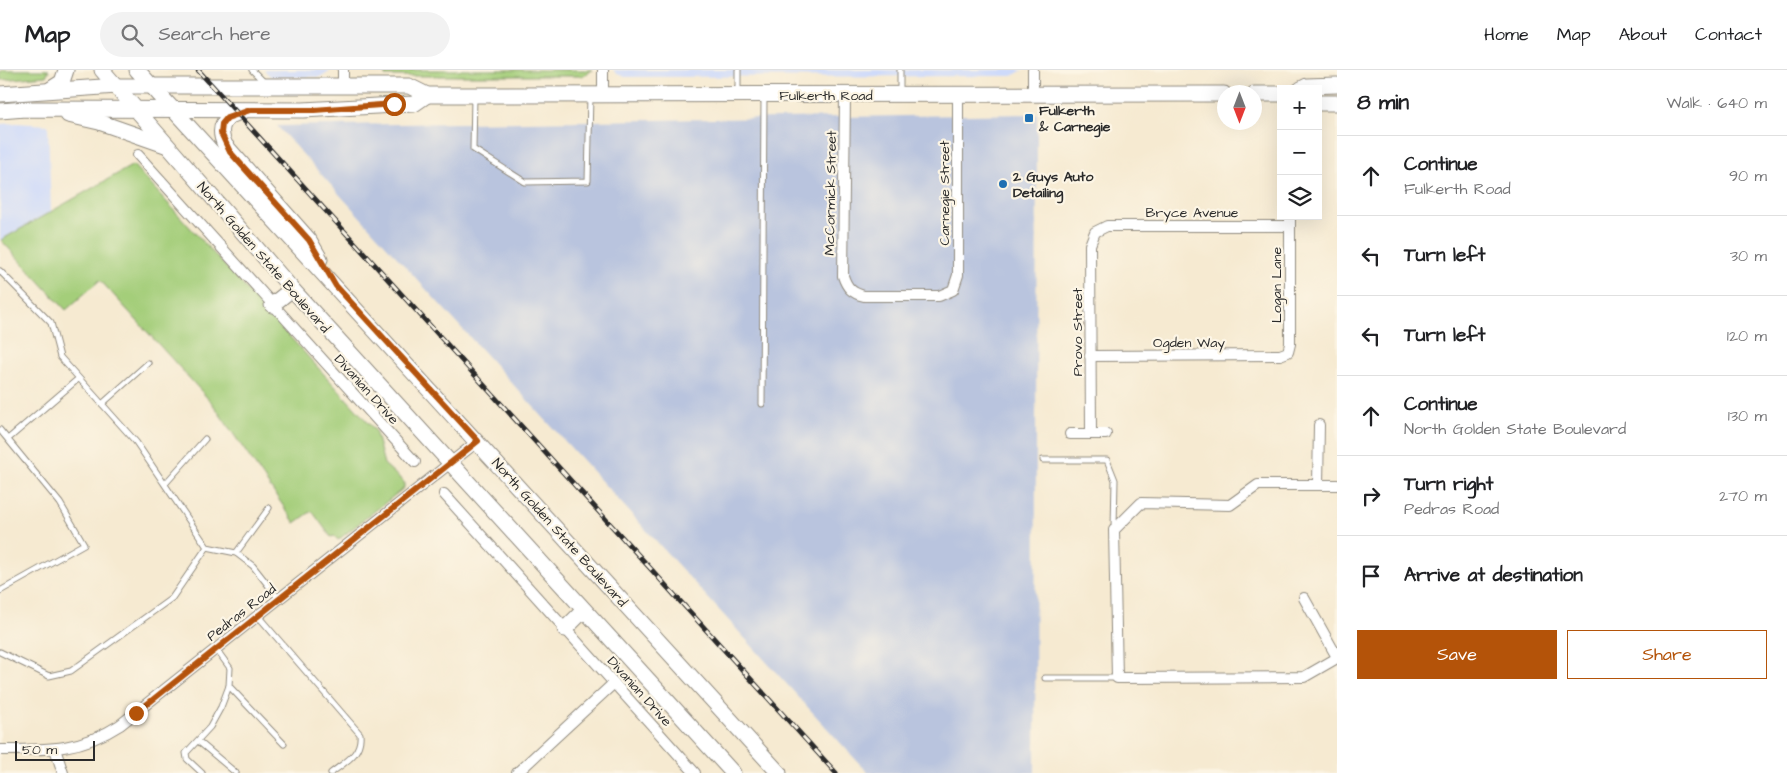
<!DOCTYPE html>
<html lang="en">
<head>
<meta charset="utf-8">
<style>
	:root { --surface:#fff; --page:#f2f2f2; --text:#202124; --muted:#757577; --line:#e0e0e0; --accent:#b45309 }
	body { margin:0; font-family:"Architects Daughter",sans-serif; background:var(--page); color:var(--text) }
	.controls { position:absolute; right:15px; top:15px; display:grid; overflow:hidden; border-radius:0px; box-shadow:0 5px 20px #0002 }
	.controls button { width:45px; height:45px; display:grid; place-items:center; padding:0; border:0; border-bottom:1px solid var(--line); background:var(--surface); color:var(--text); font:25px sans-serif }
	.compass { position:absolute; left:1217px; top:15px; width:45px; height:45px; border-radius:50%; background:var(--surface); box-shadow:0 5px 20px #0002; rotate:180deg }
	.scale { position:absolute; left:15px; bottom:12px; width:80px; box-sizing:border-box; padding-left:5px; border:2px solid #2b2b2b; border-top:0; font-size:14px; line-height:18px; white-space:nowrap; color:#2b2b2b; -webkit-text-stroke:4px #fcf5e5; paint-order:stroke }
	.stop { position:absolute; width:15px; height:15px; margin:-11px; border:4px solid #b45309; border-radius:50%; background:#fff }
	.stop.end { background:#b45309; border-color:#fff; box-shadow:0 1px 5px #0008 }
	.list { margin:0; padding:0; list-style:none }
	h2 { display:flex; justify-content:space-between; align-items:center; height:65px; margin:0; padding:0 20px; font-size:21px }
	h2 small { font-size:16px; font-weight:400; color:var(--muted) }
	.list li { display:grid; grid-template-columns:32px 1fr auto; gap:15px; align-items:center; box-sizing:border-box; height:80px; padding:0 20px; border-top:1px solid var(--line) }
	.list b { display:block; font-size:19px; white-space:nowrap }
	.list p { margin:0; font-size:16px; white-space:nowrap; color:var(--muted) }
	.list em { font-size:16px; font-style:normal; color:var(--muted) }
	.actions { display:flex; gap:10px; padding:15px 20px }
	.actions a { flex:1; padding:11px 0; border:1px solid var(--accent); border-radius:0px; text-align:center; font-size:18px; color:var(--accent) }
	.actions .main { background:var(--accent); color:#fff }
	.icon { flex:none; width:28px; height:28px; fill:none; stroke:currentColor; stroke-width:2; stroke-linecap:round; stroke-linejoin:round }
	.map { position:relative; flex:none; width:1337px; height:703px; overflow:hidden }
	header { display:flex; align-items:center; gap:30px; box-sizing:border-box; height:70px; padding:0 25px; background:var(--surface); border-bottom:1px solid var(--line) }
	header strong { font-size:24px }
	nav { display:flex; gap:28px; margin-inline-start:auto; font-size:18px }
	.search { width:350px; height:45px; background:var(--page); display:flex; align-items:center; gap:12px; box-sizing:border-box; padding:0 18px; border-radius:28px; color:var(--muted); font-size:19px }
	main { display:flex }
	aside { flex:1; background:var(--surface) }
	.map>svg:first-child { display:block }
	.built { fill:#cedafa }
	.industrial { fill:#b9c4de }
	.green { fill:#a4ce7a; stroke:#687c52 }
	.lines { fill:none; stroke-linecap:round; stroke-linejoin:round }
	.lane-casing { stroke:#908a7e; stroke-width:7 }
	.street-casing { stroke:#908a7e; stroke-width:12 }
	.secondary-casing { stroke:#908a7e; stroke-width:17 }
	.lane { stroke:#fff; stroke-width:5 }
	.street { stroke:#fff; stroke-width:10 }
	.secondary { stroke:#fff; stroke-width:15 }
	.rail-casing { stroke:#2b2b2b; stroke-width:5 }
	.rail { stroke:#fcf5e5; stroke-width:3; stroke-dasharray:9; stroke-linecap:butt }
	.route { stroke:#b45309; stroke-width:6 }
	.poi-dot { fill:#1f6fb2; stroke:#fcf5e5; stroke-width:2 }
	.labels { text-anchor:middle; stroke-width:4.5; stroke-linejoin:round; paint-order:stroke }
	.street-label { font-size:14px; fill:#2b2b2b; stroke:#fcf5e5 }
	.poi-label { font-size:14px; font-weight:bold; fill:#2b2b2b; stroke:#fcf5e5; text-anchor:start }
</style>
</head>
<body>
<header>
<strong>Map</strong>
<div class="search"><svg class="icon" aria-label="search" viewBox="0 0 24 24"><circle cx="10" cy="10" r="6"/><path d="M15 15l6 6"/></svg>Search here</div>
<nav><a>Home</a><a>Map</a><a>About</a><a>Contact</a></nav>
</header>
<main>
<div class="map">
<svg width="1337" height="703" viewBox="0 0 1337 703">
	<rect width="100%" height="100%" fill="#fcf5e5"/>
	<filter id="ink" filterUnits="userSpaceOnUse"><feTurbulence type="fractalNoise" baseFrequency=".02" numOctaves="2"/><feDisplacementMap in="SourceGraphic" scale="10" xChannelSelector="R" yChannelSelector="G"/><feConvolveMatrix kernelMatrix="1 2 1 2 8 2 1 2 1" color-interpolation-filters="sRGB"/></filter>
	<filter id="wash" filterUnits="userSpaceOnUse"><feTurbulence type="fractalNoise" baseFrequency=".0096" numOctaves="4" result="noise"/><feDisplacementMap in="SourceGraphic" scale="20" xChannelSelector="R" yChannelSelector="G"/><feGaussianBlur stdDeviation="1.12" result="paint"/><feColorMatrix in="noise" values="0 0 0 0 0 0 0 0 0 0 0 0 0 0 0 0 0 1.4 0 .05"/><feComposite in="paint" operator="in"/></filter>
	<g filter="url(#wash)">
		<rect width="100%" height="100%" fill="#f6ead1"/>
		<g class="built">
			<polygon points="264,0 331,0 320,7 271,7"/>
			<polygon points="613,0 1023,0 1012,6 625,7 617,4"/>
			<polygon points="16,53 48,55 51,141 0,170 0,54"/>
		</g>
		<polygon class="industrial" points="1037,44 1035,703 868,703 277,56"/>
		<g class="green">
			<polygon points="3,0 49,0 46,6 0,10 0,3"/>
			<polygon points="385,0 592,0 582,6 385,6"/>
			<polygon points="133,95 375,360 384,394 404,412 404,418 338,470 334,466 331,467 312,441 295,453 212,333 100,210 66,240 1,170"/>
		</g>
	</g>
	<g filter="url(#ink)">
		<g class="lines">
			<g class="lane-casing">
				<g id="lane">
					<polyline points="252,0 264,12"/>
					<polyline points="738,0 738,22"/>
					<polyline points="900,0 900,22"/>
					<polyline points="474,26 473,79 525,112 588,111 590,26"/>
					<polyline points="0,201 51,253 60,287 136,372 207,477 236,483 253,496 279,529"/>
					<polyline points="102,334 148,293"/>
					<polyline points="762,334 764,27"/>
					<polyline points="0,360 60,433 84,474 0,521"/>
					<polyline points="8,369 78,309"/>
					<polyline points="1043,390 1107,390 1115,410 1114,457"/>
					<polyline points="165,414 205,369"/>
					<polyline points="236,483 269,438"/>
					<path d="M258 546 360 664C362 684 345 692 331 703"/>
					<polyline points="0,582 49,606 71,601 172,528 207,477"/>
					<polyline points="1045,608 1117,608"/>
					<polyline points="229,616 284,674"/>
					<polyline points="198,671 236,703"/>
					<polyline points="202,703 187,689 186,683 210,657 221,637 229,616 230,598 216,579"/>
				</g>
			</g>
			<g class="street-casing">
				<g id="street">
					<polyline points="343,0 343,17"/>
					<polyline points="603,0 603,25"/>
					<path d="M845 25 843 206C847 218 852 223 864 226H939L953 220 958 205V25"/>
					<polyline points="1033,25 1033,0"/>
					<polyline points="138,85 415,392"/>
					<polyline points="1090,286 1280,285 1288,282 1290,274 1290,146"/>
					<polyline points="1070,364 1106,364"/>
					<polyline points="1091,364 1090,175 1095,162 1107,156 1290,156"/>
					<polyline points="1318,415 1319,355"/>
					<polyline points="1337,415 1258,415 1230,435 1141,433 1114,460 1117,608 1304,607 1337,588"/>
					<polyline points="444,424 695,703"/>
					<polyline points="1304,528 1337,587"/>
					<polyline points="55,679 63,703"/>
					<path d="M0 680C47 680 80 681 120 655L478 371"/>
					<polyline points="517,703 614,613"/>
				</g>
			</g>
			<g class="secondary-casing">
				<g id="secondary">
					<polyline points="102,0 292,219 733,703"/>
					<polyline points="137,0 779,703"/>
					<polyline points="51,19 62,12 66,0"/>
					<polyline points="1301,19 1307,16 1337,15"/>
					<polyline points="0,24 117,16 409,16 427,25 1224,24"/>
					<polyline points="1254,24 1281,24"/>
					<polyline points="1318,33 1337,33"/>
					<polyline points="0,41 25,39 303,40 414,34 427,25"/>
					<path d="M242 42C223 46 217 58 225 75L309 170 320 189"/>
					<polyline points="68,45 99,52 165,75"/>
					<polyline points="272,235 292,219"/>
					<polyline points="565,559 584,540"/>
				</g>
			</g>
			<use href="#lane" class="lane"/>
			<use href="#street" class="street"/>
			<use href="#secondary" class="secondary"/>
			<g class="rail-casing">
				<polyline id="rail" points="198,0 836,703"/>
			</g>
			<use href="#rail" class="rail"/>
		</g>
	</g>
	<g class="lines" filter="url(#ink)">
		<polyline class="route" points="136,643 478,371 336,216 309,170 230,82 221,63 222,54 227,48 250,40 314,40 394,34"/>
	</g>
	<g class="poi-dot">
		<rect x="1024" y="43" width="10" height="10" rx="2.5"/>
		<circle cx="1003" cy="114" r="5"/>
	</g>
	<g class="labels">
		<g class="street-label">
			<text x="826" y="30">Fulkerth Road</text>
			<text transform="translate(830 123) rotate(-89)" y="5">McCormick Street</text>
			<text transform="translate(944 123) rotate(-90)" y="5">Carnegie Street</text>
			<text x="1192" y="147">Bryce Avenue</text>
			<text transform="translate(264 187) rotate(49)" y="5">North Golden State Boulevard</text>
			<text transform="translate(1276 215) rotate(-90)" y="5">Logan Lane</text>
			<text transform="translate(1077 262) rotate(-90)" y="5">Provo Street</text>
			<text x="1189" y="277">Ogden Way</text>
			<text transform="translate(367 319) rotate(48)" y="5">Divanian Drive</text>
			<text transform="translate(560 462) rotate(48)" y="5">North Golden State Boulevard</text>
			<text transform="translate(241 542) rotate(-38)" y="5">Pedras Road</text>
			<text transform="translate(640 621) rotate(48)" y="5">Divanian Drive</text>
		</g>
		<g class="poi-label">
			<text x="1039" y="45">Fulkerth<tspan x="1039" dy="16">&amp; Carnegie</tspan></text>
			<text x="1013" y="111">2 Guys Auto<tspan x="1013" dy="16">Detailing</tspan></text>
		</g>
	</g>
</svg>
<div class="controls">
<button>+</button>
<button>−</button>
<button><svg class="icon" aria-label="layers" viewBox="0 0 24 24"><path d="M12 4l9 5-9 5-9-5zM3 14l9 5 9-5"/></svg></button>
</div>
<svg class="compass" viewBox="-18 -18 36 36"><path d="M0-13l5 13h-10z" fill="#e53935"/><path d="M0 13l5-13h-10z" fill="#757577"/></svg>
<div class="scale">50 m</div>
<div class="stop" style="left:394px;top:34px"></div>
<div class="stop end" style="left:136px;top:643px"></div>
</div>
<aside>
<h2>8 min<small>Walk · 640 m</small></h2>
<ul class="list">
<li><svg class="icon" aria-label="ahead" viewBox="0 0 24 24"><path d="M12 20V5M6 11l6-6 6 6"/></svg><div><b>Continue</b><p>Fulkerth Road</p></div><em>90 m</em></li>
<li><svg class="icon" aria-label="left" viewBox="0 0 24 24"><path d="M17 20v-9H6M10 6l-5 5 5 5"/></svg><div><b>Turn left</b></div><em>30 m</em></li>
<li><svg class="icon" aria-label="left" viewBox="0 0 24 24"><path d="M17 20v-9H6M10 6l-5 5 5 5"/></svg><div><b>Turn left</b></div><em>120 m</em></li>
<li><svg class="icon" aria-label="ahead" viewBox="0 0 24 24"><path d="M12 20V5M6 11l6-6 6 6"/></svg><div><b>Continue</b><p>North Golden State Boulevard</p></div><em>130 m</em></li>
<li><svg class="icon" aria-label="right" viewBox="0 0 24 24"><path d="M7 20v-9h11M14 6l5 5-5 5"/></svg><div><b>Turn right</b><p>Pedras Road</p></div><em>270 m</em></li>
<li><svg class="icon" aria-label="arrive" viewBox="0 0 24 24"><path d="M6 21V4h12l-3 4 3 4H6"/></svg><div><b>Arrive at destination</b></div></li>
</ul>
<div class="actions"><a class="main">Save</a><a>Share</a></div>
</aside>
</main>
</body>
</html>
